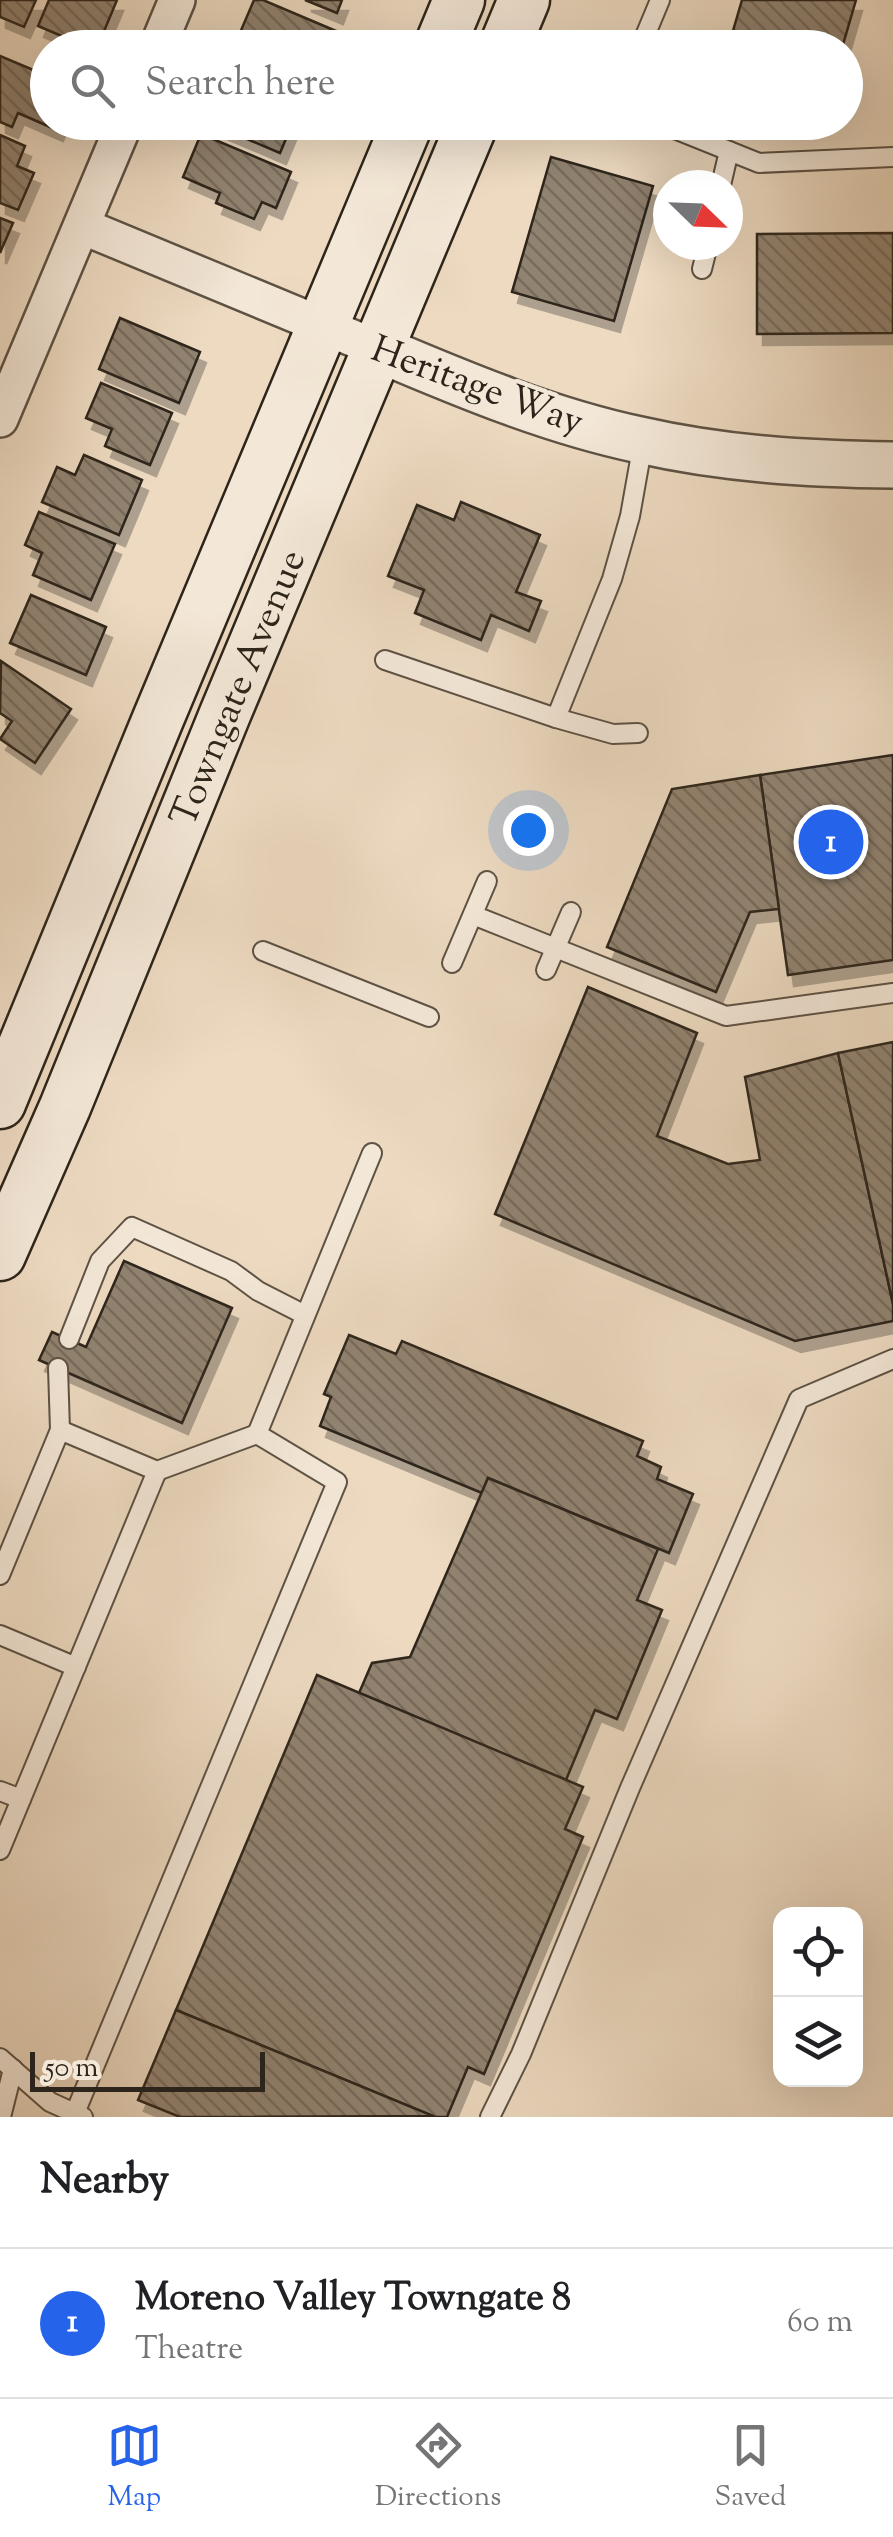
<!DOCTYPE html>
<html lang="en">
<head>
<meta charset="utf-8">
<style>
	:root { --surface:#fff; --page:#f2f2f2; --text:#202124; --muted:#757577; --line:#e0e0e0; --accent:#2563eb }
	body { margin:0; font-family:"Sorts Mill Goudy",serif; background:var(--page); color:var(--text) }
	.controls { position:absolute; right:30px; bottom:30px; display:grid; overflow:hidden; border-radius:20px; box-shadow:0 10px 40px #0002 }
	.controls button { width:90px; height:90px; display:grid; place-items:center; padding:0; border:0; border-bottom:2px solid var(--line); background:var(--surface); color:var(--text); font:50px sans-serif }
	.compass { position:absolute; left:653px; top:170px; width:90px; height:90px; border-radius:50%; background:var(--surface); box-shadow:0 10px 40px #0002; rotate:113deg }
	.scale { position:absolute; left:30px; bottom:25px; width:235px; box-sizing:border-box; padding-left:10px; border:5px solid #2d251b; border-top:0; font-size:28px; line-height:35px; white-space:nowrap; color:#2d251b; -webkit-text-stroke:8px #f3e7d7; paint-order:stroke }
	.you { position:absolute; left:528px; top:830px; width:35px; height:35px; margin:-25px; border:8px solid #fff; border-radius:50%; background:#1a73e8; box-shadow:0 0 0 15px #1a73e833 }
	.badge { display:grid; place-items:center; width:65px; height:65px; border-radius:50%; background:var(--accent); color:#fff; font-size:32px; font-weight:700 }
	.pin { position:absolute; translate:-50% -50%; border:5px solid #fff; box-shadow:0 2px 10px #0006 }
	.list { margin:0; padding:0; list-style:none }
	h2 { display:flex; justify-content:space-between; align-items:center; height:130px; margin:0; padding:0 40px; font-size:42px }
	h2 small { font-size:32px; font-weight:400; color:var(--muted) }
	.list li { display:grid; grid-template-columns:65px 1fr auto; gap:30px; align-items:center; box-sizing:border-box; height:150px; padding:0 40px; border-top:2px solid var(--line) }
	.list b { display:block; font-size:38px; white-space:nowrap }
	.list p { margin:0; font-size:32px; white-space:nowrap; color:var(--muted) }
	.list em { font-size:32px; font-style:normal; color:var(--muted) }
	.icon { flex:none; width:55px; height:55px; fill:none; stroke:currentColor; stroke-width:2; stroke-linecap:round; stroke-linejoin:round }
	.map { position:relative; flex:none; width:893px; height:2117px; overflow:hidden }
	.search { position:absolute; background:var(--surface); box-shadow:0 10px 40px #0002; left:30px; right:30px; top:30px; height:110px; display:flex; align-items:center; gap:25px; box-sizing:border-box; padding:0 35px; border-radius:55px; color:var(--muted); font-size:38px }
	.sheet { height:280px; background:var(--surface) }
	nav { display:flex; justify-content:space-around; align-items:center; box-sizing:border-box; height:140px; border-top:2px solid var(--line); background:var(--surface); font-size:28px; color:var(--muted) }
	nav a { display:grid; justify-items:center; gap:5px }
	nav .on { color:var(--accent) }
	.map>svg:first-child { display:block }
	.building { fill:url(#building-back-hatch); stroke:#2d251b; stroke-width:2.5; filter:url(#shadow) }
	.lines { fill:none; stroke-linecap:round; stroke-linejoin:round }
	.service-casing { stroke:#5d5244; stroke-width:22 }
	.minor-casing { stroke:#5d5244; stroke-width:40 }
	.tertiary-casing { stroke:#5d5244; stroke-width:50 }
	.secondary-casing { stroke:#2d251b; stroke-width:55 }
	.service { stroke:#f3e7d7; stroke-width:18 }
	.minor { stroke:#f3e7d7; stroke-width:35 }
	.tertiary { stroke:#f3e7d7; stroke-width:45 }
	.secondary { stroke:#f3e7d7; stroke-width:50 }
	.labels { text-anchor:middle; stroke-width:9; stroke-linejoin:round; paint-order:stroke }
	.street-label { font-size:38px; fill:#2d251b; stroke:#f3e7d7 }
</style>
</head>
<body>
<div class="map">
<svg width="893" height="2117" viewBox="0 0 893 2117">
	<defs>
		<pattern id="building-back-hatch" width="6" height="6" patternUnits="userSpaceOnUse" patternTransform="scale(2.5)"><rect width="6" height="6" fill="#918371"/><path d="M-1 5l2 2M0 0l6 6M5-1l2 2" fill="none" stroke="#776b5c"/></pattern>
		<filter id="shadow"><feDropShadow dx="6" dy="11" stdDeviation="0" flood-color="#0004"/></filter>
	</defs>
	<rect width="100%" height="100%" fill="#eddac1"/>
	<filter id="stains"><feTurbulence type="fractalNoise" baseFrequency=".002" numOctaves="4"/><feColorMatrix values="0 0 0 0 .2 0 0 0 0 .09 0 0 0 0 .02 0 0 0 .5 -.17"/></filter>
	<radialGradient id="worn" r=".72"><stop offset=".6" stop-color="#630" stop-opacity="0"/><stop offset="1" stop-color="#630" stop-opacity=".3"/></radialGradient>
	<g class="building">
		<polygon points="0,0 36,0 24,27 0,17"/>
		<polygon points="49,0 117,0 97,48 90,48 38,26"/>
		<polygon points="254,0 263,0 336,31 328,48 269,48 239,35"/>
		<polygon points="305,0 342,0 337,13"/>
		<polygon points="742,0 856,0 842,48 728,48"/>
		<polygon points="0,56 48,76 48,122 60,122 57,130 18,113 12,127 0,122"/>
		<polygon points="207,122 293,122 280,153"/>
		<polygon points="201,134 291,172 276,208 262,202 254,219 216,203 220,193 183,177"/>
		<polygon points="0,135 25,146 17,166 34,173 18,210 0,203"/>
		<polygon points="551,157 653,186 614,321 512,292"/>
		<polygon points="0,218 13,223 0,253"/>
		<polygon points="893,233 893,333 757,334 757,234"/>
		<polygon points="120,318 200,352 179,403 99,369"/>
		<polygon points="101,383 172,413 150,465 105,446 112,429 86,418"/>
		<polygon points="84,455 142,480 119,535 42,502 57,467 75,475"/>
		<polygon points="461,502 540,535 516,592 541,601 529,631 491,615 481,640 415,613 424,590 388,576 417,505 454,520"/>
		<polygon points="39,512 115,544 91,600 33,575 42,553 25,545"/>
		<polygon points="31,595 106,627 86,675 10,643"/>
		<polygon points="1,661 71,709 35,763 0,739 12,721 0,713"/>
		<polygon points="893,755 893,960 788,975 760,775"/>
		<polygon points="760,775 779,909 750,912 716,992 607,947 672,789"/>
		<polygon points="588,987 697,1033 657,1136 728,1164 760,1160 745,1077 838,1053 893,1304 893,1321 795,1341 495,1214"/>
		<polygon points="893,1042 893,1304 838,1053"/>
		<polygon points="124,1261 232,1308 182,1423 39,1360 52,1332 86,1347"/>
		<polygon points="349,1335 396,1354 402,1341 643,1441 637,1456 661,1467 657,1479 693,1494 669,1553 488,1478 482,1493 320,1426 331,1397 324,1394"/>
		<polygon points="488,1478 658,1549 637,1600 662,1610 617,1719 595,1710 566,1780 359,1693 372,1663 410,1657"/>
		<polygon points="317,1675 583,1787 565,1829 583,1837 484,2074 468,2067 447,2117 435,2117 176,2010"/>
		<polygon points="176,2010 433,2116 180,2117 138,2100"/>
	</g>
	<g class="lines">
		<g class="service-casing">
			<g id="service">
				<polyline points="640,48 660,0"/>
				<polyline points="657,122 759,163 893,157"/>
				<polyline points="721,185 729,151"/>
				<polyline points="702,269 708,245"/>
				<polyline points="385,660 556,718 613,734 638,733"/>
				<polyline points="556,718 612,579 630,516 643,443"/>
				<polyline points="473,915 726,1016 893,993"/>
				<polyline points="263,951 429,1017"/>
				<polyline points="452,963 487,881"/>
				<polyline points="546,970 571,912"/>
				<polyline points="69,1339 100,1261 132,1227 231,1271 258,1291 305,1315"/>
				<polyline points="58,1368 60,1430"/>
				<polyline points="257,1434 372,1153"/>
				<polyline points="0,1575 60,1430 157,1471 0,1850"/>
				<polyline points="0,1635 76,1667"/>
				<polyline points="0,1791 21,1799"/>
				<polyline points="0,2058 50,2102 83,2117"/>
				<polyline points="75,2113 337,1482 257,1434 157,1471"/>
				<polyline points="1,2117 13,2069"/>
				<polyline points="490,2117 521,2054 630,1788 799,1399 893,1359"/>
			</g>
		</g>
		<g class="minor-casing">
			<g id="minor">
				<polyline points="157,48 177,0"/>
				<polyline points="82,226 379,349"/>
				<polyline points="0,419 125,122"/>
			</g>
		</g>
		<g class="tertiary-casing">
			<path id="tertiary" d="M379 349C464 385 550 421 640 440 723 459 808 464 893 465"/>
		</g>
		<g class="secondary-casing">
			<g id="secondary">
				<polyline points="439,48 459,0"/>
				<polyline points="504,48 524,0"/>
				<polyline points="0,1103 158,719 408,122"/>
				<path id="s1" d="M0 1255 65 1107 225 714 473 122"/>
			</g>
		</g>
		<use href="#service" class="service"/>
		<use href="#minor" class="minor"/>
		<use href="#tertiary" class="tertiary"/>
		<use href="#secondary" class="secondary"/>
	</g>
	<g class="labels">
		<g class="street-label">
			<text transform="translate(478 384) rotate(20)" y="13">Heritage Way</text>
			<text dy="13" stroke="none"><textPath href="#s1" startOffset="615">Towngate Avenue</textPath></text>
		</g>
	</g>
	<rect width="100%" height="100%" filter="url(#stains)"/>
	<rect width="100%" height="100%" fill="url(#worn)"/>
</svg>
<div class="controls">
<button><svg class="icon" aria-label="locate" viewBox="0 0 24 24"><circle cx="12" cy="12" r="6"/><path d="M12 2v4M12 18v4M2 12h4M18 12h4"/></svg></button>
<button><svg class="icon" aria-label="layers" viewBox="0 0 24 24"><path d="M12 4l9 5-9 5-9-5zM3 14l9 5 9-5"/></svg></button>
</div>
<svg class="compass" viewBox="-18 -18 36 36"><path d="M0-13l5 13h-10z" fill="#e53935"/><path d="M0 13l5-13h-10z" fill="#757577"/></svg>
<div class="scale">50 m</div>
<div class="you"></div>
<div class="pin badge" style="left:831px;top:842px">1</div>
<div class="search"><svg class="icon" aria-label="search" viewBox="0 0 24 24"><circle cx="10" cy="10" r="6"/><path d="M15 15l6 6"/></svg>Search here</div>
</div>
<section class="sheet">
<h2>Nearby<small></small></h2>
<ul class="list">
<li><span class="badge">1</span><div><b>Moreno Valley Towngate 8</b><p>Theatre</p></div><em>60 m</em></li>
</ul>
</section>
<nav>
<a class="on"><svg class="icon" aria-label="map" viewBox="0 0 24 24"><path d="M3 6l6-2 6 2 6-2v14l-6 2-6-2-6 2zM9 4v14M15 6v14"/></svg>Map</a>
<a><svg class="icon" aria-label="directions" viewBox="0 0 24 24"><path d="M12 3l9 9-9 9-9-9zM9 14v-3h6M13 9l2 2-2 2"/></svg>Directions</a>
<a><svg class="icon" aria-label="saved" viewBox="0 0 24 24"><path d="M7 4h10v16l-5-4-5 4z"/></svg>Saved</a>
</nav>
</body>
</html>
